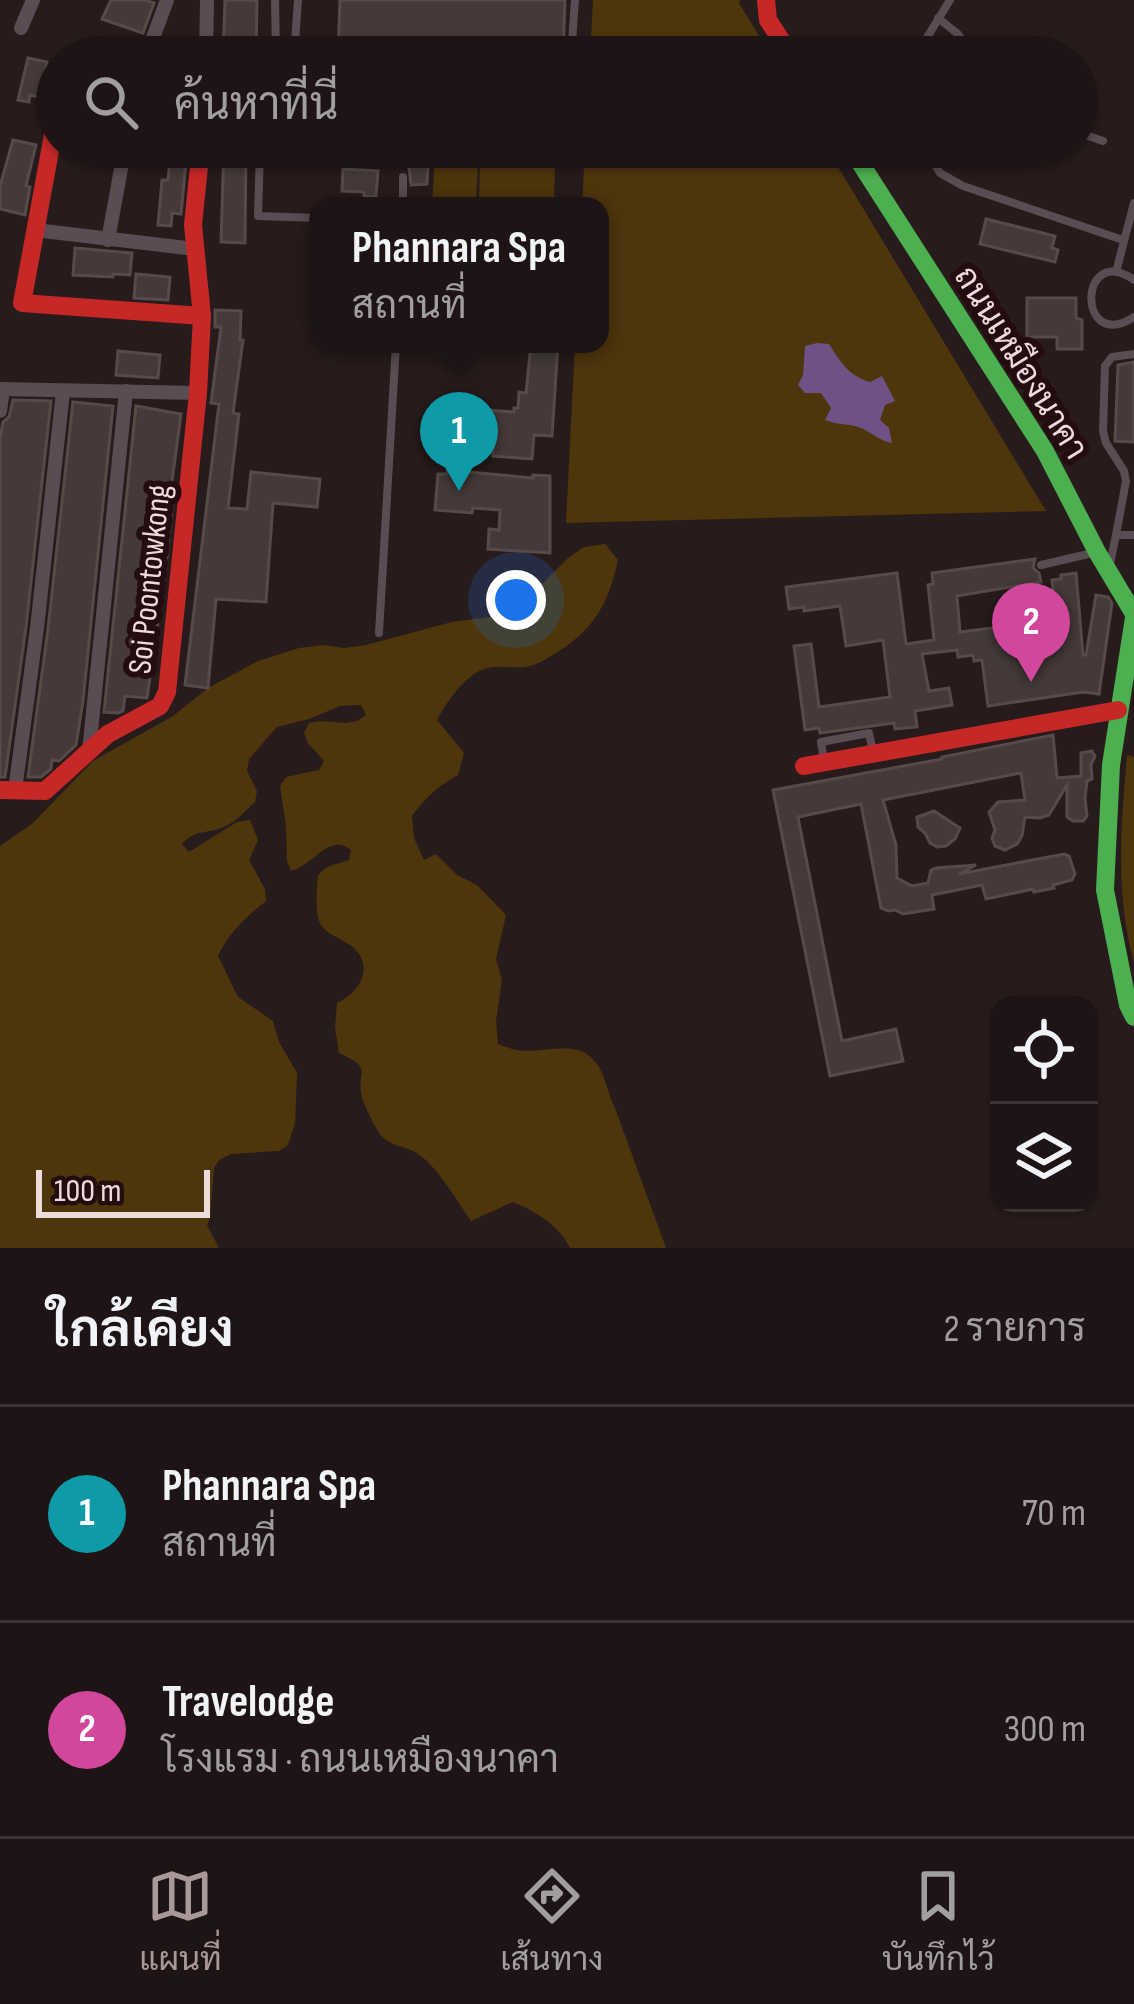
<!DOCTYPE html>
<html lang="th">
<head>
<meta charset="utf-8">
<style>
	:root { --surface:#1e1415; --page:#261d1e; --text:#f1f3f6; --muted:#a19ea0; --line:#3c3334; --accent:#a99899 }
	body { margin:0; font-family:"Sofia Sans Condensed",Sarabun,sans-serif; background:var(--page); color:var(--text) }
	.controls { position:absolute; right:36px; bottom:36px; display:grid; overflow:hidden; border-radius:24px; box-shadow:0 3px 9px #0004 }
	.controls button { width:108px; height:108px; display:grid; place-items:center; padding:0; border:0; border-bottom:3px solid var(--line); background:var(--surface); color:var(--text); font:60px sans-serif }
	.scale { position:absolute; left:36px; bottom:30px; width:174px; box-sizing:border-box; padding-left:12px; border:6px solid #eedbdc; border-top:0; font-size:33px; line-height:42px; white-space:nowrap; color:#eedbdc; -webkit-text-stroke:9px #240c0f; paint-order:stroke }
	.you { position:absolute; left:516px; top:600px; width:42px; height:42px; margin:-30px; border:9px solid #fff; border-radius:50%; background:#1a73e8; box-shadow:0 0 0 18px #1a73e833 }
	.badge { display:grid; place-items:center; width:78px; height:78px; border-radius:50%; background:var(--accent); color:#fff; font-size:39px; font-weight:700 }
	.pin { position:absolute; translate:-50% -99px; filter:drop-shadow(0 3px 6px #0008) }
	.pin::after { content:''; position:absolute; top:63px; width:42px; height:36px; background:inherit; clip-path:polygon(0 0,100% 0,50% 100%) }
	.popup { position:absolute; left:309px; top:197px; width:300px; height:156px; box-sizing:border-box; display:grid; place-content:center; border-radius:24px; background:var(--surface); filter:drop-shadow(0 3px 9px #0005); font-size:39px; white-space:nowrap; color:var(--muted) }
	.popup b { font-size:45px; color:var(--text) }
	.popup::after { content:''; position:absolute; left:50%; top:100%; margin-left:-24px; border:24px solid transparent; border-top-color:var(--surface) }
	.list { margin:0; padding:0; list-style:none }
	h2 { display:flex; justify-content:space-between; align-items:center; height:156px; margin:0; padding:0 48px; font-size:51px }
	h2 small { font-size:39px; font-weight:400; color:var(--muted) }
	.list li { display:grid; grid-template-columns:78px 1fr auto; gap:36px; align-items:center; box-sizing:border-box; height:216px; padding:0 48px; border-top:3px solid var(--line) }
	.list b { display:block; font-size:45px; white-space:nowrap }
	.list p { margin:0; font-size:39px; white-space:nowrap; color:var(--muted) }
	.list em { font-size:39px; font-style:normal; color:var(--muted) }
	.icon { flex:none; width:66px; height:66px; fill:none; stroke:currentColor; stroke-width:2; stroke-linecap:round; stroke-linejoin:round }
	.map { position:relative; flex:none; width:1134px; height:1248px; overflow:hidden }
	.search { position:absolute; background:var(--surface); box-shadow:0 3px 9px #0004; left:36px; right:36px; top:36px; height:132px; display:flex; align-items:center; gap:30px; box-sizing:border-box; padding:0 42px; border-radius:66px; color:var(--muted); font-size:45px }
	.sheet { height:588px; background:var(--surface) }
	nav { display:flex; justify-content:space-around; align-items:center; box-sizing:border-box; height:168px; border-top:3px solid var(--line); background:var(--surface); font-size:33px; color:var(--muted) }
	nav a { display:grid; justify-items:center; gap:6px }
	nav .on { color:var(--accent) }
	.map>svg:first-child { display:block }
	.green { fill:#4e360c }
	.water { fill:#705186 }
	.building { fill:#453a39; stroke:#574b49; stroke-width:3 }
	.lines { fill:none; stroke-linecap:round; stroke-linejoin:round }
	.lane { stroke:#5a4c53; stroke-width:8 }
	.street { stroke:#5a4c53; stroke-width:14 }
	.fast { stroke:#4caf50; stroke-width:18 }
	.jam { stroke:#c62828; stroke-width:18 }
	.labels { text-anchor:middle; stroke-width:12; stroke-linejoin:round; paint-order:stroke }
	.street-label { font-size:33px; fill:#eedbdc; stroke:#240c0f }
</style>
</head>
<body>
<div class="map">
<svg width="1134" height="1248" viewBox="0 0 1134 1248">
	<rect width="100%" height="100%" fill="#281b1c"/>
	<g class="green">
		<polygon points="593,0 740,0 739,3 772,57 590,57"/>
		<polygon points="585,147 826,147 1046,511 566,523 575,344 600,344 600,206 582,206"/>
		<polygon points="435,157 478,159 476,206 432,206"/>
		<polygon points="480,158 555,158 554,206 479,206"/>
		<path d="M605 544 618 560C609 602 595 628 559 651 548 658 538 665 525 667 510 669 495 663 479 671 461 681 446 703 437 720L464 753 458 775C438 786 425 798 412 816L414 838 424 860 436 854 457 875 477 885 506 915 496 959 502 980 496 1021 498 1044C504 1046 510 1049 517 1050 544 1055 577 1036 597 1064 605 1074 608 1095 615 1108L666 1248H570C560 1226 535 1211 513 1202L471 1221C457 1201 438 1167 418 1154 404 1144 388 1148 378 1131 372 1121 365 1107 362 1097 355 1069 376 1070 339 1053L335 1027 337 1003C358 994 375 968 354 948 344 939 328 936 321 925 314 913 317 889 318 875L327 867 349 860 351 850C329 832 314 865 291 871L287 861 286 826 280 786 286 777 319 770 324 761 308 743 304 733 309 723 320 721 346 723 357 721 366 715 361 705 340 706 309 719 277 727 249 759 247 771 257 791 255 802C245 811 234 824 221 828 204 834 195 830 182 844L189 852 237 822 250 820 258 840 249 860 265 889 266 901C245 918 230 931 218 956L238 997 273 1021 279 1042 297 1073 295 1123 288 1145 279 1151 231 1154 219 1160 214 1168 210 1218 207 1225 219 1248H0V846L32 824 93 761 173 716 208 688 258 661 299 648 323 645 344 648 366 645 452 622 496 616 533 593 567 559 584 547Z"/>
		<path d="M1127 755 1134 757V963C1115 892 1121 828 1127 755Z"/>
	</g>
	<path class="water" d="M817 343 829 344C841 363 848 375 870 382L882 376 895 401 885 405 880 420 889 428 892 443C878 441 869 429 855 426 844 424 836 424 825 420L831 408 821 393H805L798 385 803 375 805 346Z"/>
	<g class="building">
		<polygon points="111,0 145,0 154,3 143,33 102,19"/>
		<polygon points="225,0 257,0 256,57 223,57"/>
		<polygon points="340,0 565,0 563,57 338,55"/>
		<polygon points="28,58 47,62 39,97 30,95 29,102 18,100"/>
		<polygon points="13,140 36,145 26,186 30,187 25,215 0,209 0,186"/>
		<polygon points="224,147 246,147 245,243 221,242"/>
		<polygon points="404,147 429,147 427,184 411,185 408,159 404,159"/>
		<polygon points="171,149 187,151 181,214 172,213 171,226 158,225 162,180 168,180"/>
		<polygon points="343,169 378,171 376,197 364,196 364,192 342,191"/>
		<polygon points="986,219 1055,236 1052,248 1058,250 1055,262 980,244"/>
		<polygon points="75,248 132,253 130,275 113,274 113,277 73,275"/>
		<polygon points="136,274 170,277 168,300 134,298"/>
		<polygon points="1027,298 1076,298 1076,318 1082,320 1082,349 1057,349 1057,337 1027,337"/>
		<polygon points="215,310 241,311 240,340 243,340 233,413 239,414 228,508 247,509 251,472 320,479 317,507 273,503 266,602 216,599 208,688 185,685 219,404 211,403 221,327 215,327"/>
		<polygon points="531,344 558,344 552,436 534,435 532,459 493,456 494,433 435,429 436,406 514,412 514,408 518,408 519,392 526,393"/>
		<polygon points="118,351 160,355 158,378 116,375"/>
		<polygon points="1134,362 1134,442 1115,441 1118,365"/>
		<polygon points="13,400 51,401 26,627 5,777 0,777 0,439 3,422 9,417"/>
		<polygon points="73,402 113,406 83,701 76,745 59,761 52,760 51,769 41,777 28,777 48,629"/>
		<polygon points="136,406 181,414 171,489 174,489 166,566 147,698 125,696 123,711 118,713 104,712"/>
		<polygon points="447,470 533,478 533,475 550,476 550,553 488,549 489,529 499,530 500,510 473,508 472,513 435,510 438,474 447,474"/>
		<polygon points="1035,559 1033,568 1039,573 1041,582 957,596 960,632 1056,620 1052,580 1061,579 1061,575 1076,573 1083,655 1086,655 1096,595 1108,597 1112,603 1099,694 1083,692 988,706 982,660 974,661 973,655 958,657 957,650 922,654 929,691 949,688 952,705 915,711 917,727 895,729 894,723 820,733 819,728 805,730 794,646 811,644 819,707 890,697 883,640 846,646 840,606 804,611 804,607 789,609 786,587 897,573 906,644 934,640 928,585 933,584 932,573"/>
		<polygon points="1053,735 1057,778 1081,776 1081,753 1092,751 1095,756 1091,765 1092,779 1087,781 1085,798 1087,816 1083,821 1073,821 1067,817 1067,785 1049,815 1040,818 1025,817 1022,836 1017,844 1005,850 995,846 992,838 995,830 989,812 998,802 1025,800 1021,773 883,800 896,845 897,878 912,886 928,883 931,870 936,868 976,865 959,874 1064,854 1069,856 1075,874 1072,880 1053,885 1054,888 1034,892 1033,889 986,899 982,885 932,895 934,909 903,914 895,910 888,911 881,908 861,804 798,817 842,1041 896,1029 903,1061 830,1076 773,790 942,759 942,757"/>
		<polygon points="934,811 960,828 955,839 946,846 937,847 930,843 925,833 918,827 917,817"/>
	</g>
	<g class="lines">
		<g class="lane">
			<polyline points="275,0 276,57"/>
			<polyline points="938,18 958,34 972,57"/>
			<polyline points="294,57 298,0"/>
			<polyline points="571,57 575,0"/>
			<polyline points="915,57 950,0"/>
			<polyline points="1077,132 1103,141"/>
			<polyline points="260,147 258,216 318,218"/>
			<polyline points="924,147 940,173 963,186 1123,240"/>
			<polyline points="403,206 403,177"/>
			<polyline points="1116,272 1134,203"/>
			<path d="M1134 280C1078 241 1076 354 1134 317"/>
			<polyline points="1116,535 1126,481 1124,471 1106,443 1103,431 1105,366 1112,357 1134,354"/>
			<polyline points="1110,564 1116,535 1134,535"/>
			<polyline points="1041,565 1097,552"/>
			<polyline points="379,633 396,344"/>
			<polyline points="824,761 821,742 869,733 873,752"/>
		</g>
		<g class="street">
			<polyline points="21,28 33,0"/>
			<polyline points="96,45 132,56 142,56 149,49 167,0"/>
			<polyline points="206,57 207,0"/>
			<polyline points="35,230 195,249"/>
			<polyline points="108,240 125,147"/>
			<polyline points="0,389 198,393"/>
			<polyline points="0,411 3,389"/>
			<polyline points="89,751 126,391"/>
			<polyline points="15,790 37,628 63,392"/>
		</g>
		<g class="fast">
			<polyline points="850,147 1045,451 1097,552 1134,614"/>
			<polyline points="1134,618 1111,765 1105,890 1128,1005 1134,1017"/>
		</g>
		<g class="jam">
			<polyline points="766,0 768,20 792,57"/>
			<polyline points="57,113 22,303 202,316"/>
			<polyline points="804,766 1118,710"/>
			<polyline points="0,790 45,791 108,734 160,706 167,692 198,393 202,316 193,225 201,147"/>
		</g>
	</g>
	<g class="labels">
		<g class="street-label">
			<text transform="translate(1022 362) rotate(58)" y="12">ถนนเหมืองนาคา</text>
			<text transform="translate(148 579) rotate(-84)" y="12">Soi Poontowkong</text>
		</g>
	</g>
</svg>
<div class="controls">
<button><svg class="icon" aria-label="locate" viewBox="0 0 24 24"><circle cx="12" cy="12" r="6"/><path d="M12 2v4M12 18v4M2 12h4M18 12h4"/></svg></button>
<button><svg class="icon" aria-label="layers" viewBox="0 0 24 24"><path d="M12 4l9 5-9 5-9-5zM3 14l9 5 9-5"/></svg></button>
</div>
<div class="scale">100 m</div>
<div class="you"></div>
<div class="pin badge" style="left:459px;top:491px;background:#0f9aa8">1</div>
<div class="popup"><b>Phannara Spa</b>สถานที่</div>
<div class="pin badge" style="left:1031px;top:682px;background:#d1479c">2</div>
<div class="search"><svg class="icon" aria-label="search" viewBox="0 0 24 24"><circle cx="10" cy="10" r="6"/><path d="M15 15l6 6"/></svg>ค้นหาที่นี่</div>
</div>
<section class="sheet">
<h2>ใกล้เคียง<small>2 รายการ</small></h2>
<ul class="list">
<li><span class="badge" style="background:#0f9aa8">1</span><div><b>Phannara Spa</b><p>สถานที่</p></div><em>70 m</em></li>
<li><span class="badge" style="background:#d1479c">2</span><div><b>Travelodge</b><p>โรงแรม · ถนนเหมืองนาคา</p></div><em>300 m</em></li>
</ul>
</section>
<nav>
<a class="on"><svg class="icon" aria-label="map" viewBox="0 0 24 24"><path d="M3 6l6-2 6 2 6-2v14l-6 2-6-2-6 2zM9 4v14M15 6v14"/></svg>แผนที่</a>
<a><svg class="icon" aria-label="directions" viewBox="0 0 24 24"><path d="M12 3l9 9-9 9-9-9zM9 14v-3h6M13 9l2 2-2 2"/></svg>เส้นทาง</a>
<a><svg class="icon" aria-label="saved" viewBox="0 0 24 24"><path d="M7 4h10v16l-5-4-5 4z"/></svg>บันทึกไว้</a>
</nav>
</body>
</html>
